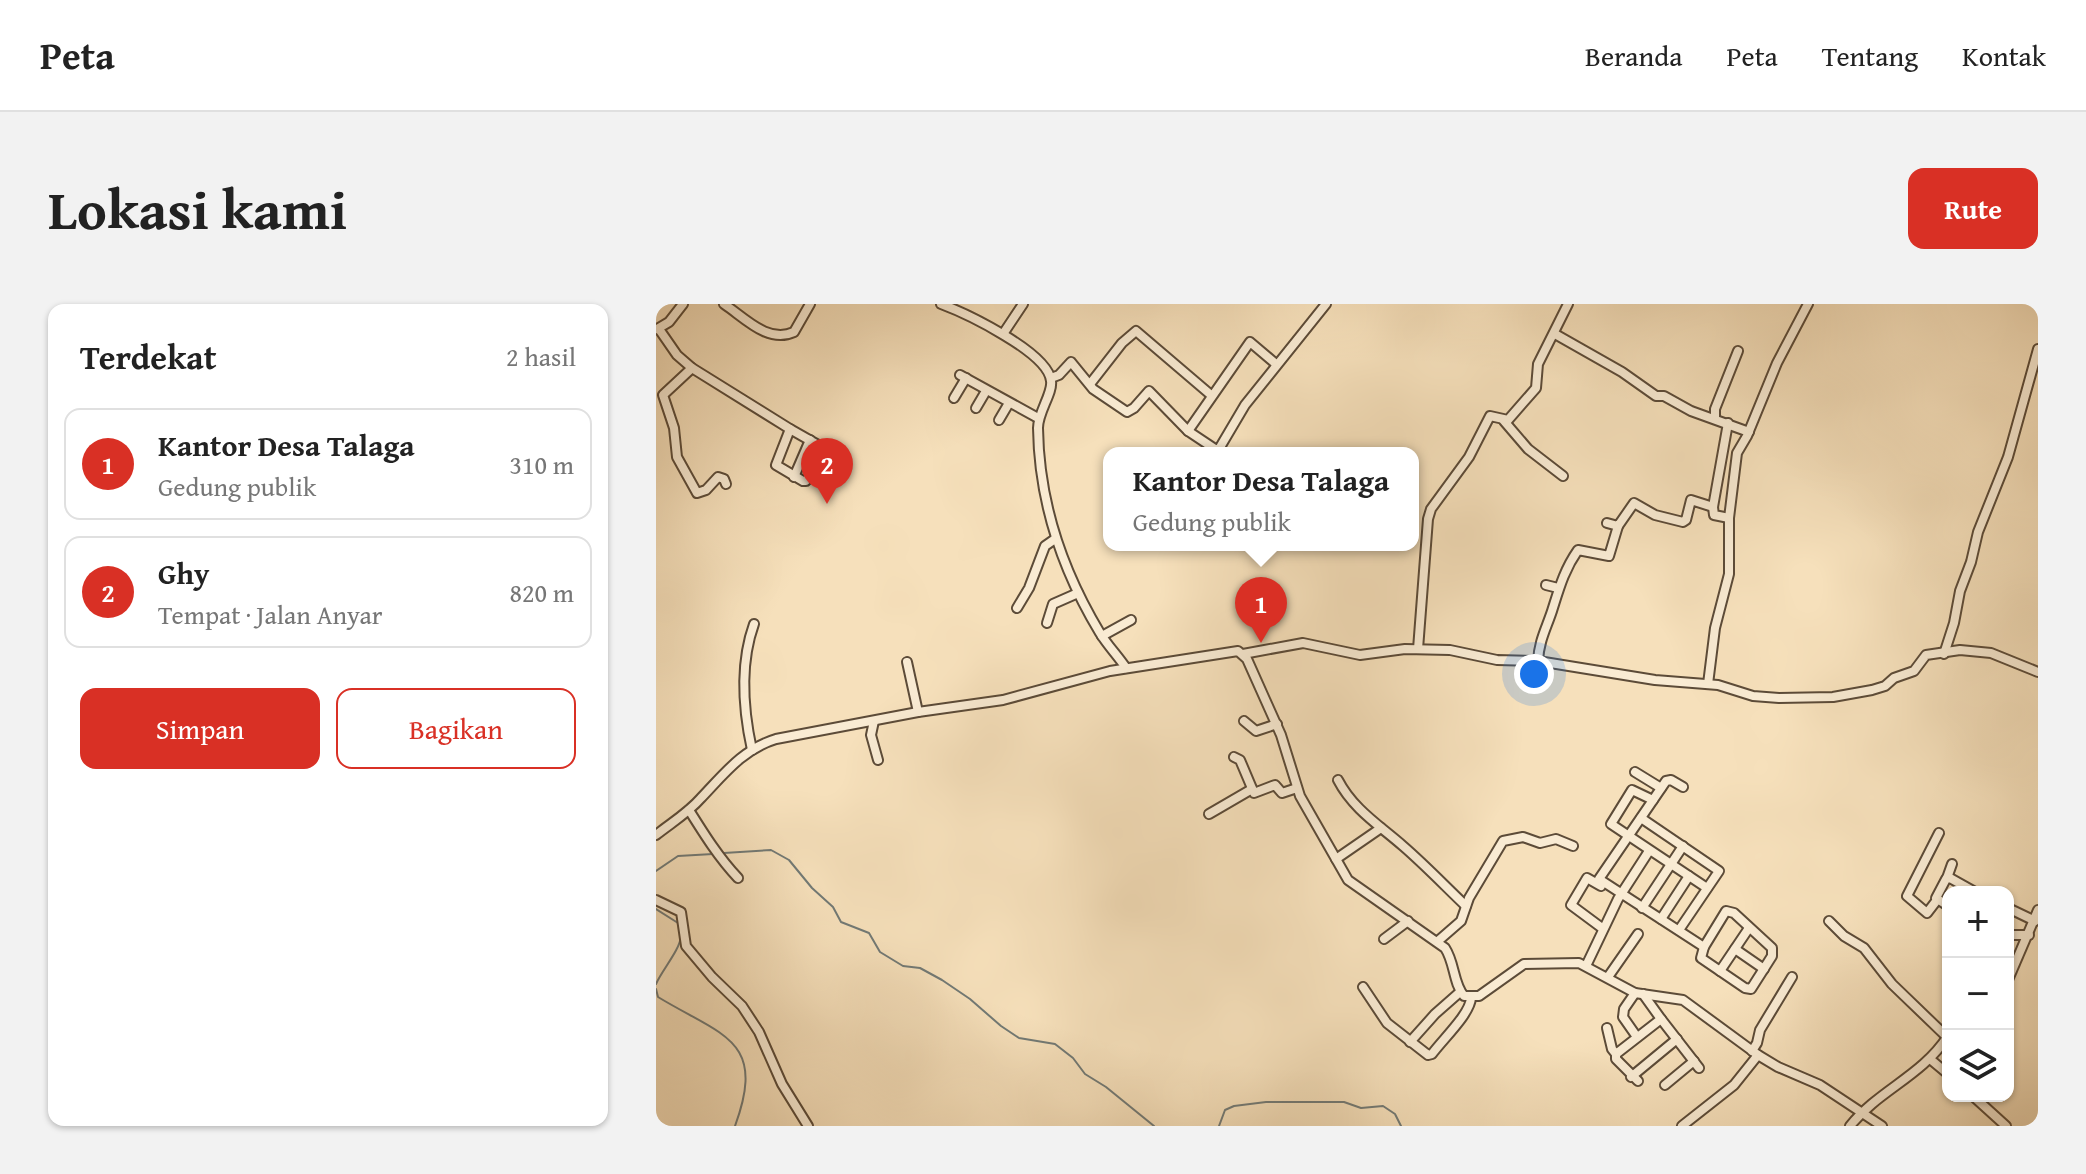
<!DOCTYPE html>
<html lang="id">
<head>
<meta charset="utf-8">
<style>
	:root { --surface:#fff; --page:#f2f2f2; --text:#222; --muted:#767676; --line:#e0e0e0; --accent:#d93025 }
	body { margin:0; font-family:"Gentium Book Plus",serif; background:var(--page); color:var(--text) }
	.controls { position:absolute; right:24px; bottom:24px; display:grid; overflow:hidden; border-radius:16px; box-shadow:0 2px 6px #0004 }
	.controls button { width:72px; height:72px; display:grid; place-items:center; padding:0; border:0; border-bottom:2px solid var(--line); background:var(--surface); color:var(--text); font:40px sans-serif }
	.you { position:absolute; left:878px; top:370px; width:28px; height:28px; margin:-20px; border:6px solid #fff; border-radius:50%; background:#1a73e8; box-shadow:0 0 0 12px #1a73e833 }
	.badge { display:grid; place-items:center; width:52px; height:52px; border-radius:50%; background:var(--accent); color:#fff; font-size:26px; font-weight:700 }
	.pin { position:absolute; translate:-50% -66px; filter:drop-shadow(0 2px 4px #0008) }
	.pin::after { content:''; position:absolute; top:42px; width:28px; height:24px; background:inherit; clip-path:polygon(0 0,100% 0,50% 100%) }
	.popup { position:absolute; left:447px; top:143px; width:316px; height:104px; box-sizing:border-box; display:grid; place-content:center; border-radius:16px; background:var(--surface); filter:drop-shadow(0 2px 6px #0005); font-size:26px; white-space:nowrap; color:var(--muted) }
	.popup b { font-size:30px; color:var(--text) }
	.popup::after { content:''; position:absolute; left:50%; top:100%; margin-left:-16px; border:16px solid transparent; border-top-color:var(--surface) }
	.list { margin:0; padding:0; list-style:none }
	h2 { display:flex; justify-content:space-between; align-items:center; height:104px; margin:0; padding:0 32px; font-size:34px }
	h2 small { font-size:26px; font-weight:400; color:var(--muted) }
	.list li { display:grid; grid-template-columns:52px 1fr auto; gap:24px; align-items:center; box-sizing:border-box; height:112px; margin:0 16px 16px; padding:0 16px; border:2px solid var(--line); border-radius:16px }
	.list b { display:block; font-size:30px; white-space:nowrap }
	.list p { margin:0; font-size:26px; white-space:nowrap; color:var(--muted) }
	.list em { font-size:26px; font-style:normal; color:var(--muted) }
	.actions { display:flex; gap:16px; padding:24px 32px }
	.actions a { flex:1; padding:18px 0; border:2px solid var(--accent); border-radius:16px; text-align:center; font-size:28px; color:var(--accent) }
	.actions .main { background:var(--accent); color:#fff }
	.icon { flex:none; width:44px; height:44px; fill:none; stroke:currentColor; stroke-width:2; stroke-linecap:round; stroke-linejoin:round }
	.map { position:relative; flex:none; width:1382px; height:822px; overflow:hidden; border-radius:16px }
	header { display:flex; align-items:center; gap:48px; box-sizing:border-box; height:112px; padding:0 40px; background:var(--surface); border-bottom:2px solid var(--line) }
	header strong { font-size:38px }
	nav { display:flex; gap:44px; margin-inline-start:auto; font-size:28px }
	.intro { display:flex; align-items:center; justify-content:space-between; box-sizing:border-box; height:192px; padding:0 48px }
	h1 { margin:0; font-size:56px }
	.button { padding:20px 36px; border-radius:16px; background:var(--accent); color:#fff; font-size:28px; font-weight:700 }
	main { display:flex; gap:48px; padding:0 48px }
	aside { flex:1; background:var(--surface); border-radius:16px; box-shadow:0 2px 6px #0004 }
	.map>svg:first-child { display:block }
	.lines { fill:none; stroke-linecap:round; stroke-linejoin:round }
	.stream { stroke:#727a76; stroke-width:2 }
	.minor-casing { stroke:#5c4b38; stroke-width:12 }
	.minor { stroke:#f9ebd3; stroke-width:8 }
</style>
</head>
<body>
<header>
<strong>Peta</strong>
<nav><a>Beranda</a><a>Peta</a><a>Tentang</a><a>Kontak</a></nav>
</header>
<div class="intro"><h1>Lokasi kami</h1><a class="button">Rute</a></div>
<main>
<aside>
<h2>Terdekat<small>2 hasil</small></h2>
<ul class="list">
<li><span class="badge">1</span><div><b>Kantor Desa Talaga</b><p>Gedung publik</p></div><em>310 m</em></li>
<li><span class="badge">2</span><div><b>Ghy</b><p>Tempat · Jalan Anyar</p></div><em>820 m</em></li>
</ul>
<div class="actions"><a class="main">Simpan</a><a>Bagikan</a></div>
</aside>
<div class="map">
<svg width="1382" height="822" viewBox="0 0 1382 822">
	<rect width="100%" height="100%" fill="#f6e0bb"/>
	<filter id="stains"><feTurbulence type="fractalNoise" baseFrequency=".0025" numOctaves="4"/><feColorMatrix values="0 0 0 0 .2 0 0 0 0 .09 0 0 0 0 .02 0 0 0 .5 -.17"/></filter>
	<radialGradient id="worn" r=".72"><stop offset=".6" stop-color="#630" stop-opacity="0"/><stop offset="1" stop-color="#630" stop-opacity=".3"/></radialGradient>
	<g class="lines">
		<g class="stream">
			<polyline points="68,549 115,546 133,556 156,584 177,603 185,618 213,629 224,648 247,662 264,664 286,676 314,695 345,722 363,734 399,740 417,754 429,770 450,783 498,822"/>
			<polyline points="0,567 22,552 57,550"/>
			<polyline points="0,605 22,619"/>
			<path d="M0 680C6 666 24 646 25 632"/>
			<path d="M0 685 2 693C66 732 111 735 79 822"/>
			<polyline points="563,822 569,806 578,802 610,798 688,798 705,804 727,802 739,810 745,822"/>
		</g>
		<g class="minor-casing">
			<g id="minor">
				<path d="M68 0C89 14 112 40 138 28L154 0"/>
				<path d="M285 0C309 9 392 48 395 77 397 89 382 108 382 124 383 198 406 266 444 329 452 342 462 352 470 364"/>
				<polyline points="1,25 13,18 27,0"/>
				<polyline points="3,25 21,51 36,64 134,125 178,150"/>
				<polyline points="347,30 367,0"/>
				<polyline points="899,30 966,68 1000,92 1008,92 1035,107 1093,128"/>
				<polyline points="36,64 7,91 18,124 21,153 41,189 50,186 62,173 68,175 70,180"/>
				<polyline points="304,71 382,114"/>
				<polyline points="395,74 403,71 415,58 437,85 471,108 478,104 493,87 532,127 559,145 563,145 589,101 670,0"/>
				<polyline points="434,80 466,39 480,27 555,91"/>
				<polyline points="298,94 310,74"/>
				<polyline points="320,104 330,87"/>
				<polyline points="1059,115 1059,105 1082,47"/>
				<polyline points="343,116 353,99"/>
				<polyline points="848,117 872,145 907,172"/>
				<polyline points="1072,119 1057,203 1058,211 1073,214"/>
				<polyline points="134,125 120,161 147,177 150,177 155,170"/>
				<polyline points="532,127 594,38 620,60"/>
				<polyline points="138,173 154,136"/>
				<polyline points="951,219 962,222 978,199 999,211 1027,218 1030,216 1035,196 1057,203"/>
				<polyline points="890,281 902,284"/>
				<polyline points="361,304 373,284 389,242 399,235"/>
				<polyline points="391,319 397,300 422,289"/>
				<polyline points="446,332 475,316"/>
				<polyline points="762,345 772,215 775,205 813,153 834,112 852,116 880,84 882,60 912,0"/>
				<polyline points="587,350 647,339 704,351 749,345 794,346 841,356 882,357 999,376 1062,381 1097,392 1123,394 1177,393 1216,386 1229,382 1238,374 1258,367 1270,351 1304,346 1335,349 1382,368"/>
				<polyline points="1288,350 1298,319 1304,287 1315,258 1322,228 1352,153 1382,45"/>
				<path d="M882 357C883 337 890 325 896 307 903 285 908 266 922 246L953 252 962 222"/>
				<polyline points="251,358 262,408"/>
				<polyline points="1052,380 1059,324 1073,270 1073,214 1081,149 1091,132 1121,59 1152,0"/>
				<polyline points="218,417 215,431 222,456"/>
				<polyline points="588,417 600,427 621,420"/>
				<path d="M96 446C87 405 84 359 98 320"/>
				<polyline points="578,453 584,456 598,489 619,481 626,489 641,484"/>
				<polyline points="979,468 1005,484"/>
				<path d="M682 476C697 505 723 521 747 542 769 561 789 582 810 602"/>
				<polyline points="1027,483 1015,476 1010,477 943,575 1048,643"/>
				<polyline points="997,496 976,486 955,520 1051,584"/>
				<path d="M33 506C48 530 63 554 82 574"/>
				<polyline points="553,510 596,485"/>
				<polyline points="985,514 1063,567 1023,626"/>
				<path d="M0 531C15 519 32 509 45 494 68 470 87 445 120 435L262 408 347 396 454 367 582 347 591 355 625 431 644 492 692 576 789 644C799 659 797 679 808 692H823L868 660 923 659 979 689 1027 696 1102 751 1122 763 1164 781 1226 822"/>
				<polyline points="680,555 725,524"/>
				<polyline points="1291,574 1296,560"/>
				<polyline points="945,582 931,574 915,601 946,624"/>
				<polyline points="0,596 25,608 30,642 56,673 86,702 103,728 126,780 152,822"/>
				<polyline points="1281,596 1271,609 1251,592 1283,529"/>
				<polyline points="1292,602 1280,594 1290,575 1294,574 1319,588"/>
				<polyline points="986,604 1027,542"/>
				<polyline points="1352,604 1379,617"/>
				<polygon points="1070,607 1078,609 1116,644 1116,652 1095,685 1089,684 1045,654 1048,643"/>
				<polyline points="1005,615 1033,572"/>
				<polyline points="1173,617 1188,632 1208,644 1236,680 1291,733"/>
				<polyline points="1352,631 1373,631"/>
				<polyline points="728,635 752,617"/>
				<polyline points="782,637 805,617 813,594 847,537 867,533 884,539 900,535 917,542"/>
				<polyline points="1079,645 1108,665"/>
				<polyline points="930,662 962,595 993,547"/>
				<polyline points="1064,667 1093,624"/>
				<polyline points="952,673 982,630"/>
				<polyline points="1352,676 1382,606"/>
				<path d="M707 683 731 719 772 751 776 750C787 735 814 710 815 694"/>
				<polyline points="979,689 968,705 967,713 981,733"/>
				<polyline points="987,690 1005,715"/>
				<polyline points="951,724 956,745 960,750"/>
				<polyline points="754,738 779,710 804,688"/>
				<polyline points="1096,747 1101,739 1104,726 1136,673"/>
				<polyline points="1274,755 1292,770"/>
				<polyline points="975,773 1021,735"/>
				<polyline points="982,777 960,755 960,750 1005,715 1043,764"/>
				<polyline points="1009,781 1038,757"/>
				<polyline points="1317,792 1350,822"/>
				<polyline points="1026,822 1078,781 1102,751"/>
				<path d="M1194 822C1224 785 1265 773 1292 732"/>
			</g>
		</g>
		<use href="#minor" class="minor"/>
	</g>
	<rect width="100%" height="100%" filter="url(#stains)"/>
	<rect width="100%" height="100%" fill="url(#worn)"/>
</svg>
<div class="controls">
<button>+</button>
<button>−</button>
<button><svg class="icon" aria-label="layers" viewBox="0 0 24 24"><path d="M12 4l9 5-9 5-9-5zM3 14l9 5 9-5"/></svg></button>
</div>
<div class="you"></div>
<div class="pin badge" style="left:605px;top:339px">1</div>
<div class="popup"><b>Kantor Desa Talaga</b>Gedung publik</div>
<div class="pin badge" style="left:171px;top:200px">2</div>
</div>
</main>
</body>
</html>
